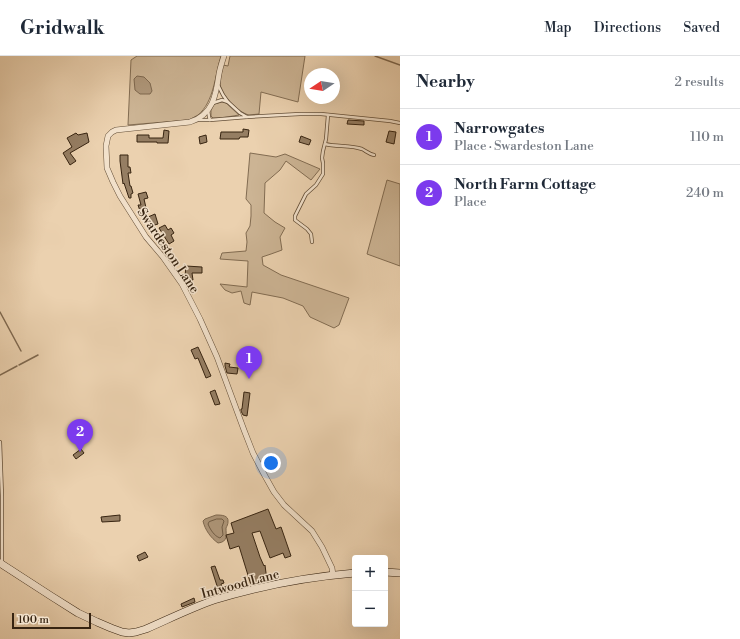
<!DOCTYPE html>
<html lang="en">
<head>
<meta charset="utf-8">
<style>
	:root { --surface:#fff; --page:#f6f6f7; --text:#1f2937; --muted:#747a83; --line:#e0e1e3; --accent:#7c3aed }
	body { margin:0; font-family:"Libre Bodoni",serif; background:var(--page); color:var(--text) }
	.controls { position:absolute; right:12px; bottom:12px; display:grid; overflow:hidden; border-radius:4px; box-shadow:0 4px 16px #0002 }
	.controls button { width:36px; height:36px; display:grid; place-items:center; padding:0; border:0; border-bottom:1px solid var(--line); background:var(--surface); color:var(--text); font:20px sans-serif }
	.compass { position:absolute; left:304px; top:12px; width:36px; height:36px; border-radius:50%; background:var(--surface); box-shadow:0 4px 16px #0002; rotate:258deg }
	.scale { position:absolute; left:12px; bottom:10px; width:79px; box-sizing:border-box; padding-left:4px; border:2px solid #372411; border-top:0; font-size:11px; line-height:14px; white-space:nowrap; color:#372411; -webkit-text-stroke:3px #f2e1cb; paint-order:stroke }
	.you { position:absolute; left:271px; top:407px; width:14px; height:14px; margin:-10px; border:3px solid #fff; border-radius:50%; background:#1a73e8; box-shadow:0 0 0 6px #1a73e833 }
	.badge { display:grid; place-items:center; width:26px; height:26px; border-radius:50%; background:var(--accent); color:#fff; font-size:13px; font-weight:700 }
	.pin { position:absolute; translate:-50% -33px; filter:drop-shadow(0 1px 2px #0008) }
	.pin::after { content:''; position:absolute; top:21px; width:14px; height:12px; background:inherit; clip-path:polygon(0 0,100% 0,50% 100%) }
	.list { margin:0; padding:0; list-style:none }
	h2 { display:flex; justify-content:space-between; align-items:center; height:52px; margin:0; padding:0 16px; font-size:17px }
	h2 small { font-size:13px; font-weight:400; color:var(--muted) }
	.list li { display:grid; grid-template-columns:26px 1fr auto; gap:12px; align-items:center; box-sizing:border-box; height:56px; padding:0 16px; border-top:1px solid var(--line) }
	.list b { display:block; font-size:15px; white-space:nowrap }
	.list p { margin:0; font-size:13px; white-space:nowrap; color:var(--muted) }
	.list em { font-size:13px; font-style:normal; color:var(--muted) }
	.map { position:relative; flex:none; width:400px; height:583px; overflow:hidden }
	header { display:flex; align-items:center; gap:24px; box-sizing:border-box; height:56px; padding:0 20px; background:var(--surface); border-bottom:1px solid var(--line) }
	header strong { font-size:19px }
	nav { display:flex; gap:22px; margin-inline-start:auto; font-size:14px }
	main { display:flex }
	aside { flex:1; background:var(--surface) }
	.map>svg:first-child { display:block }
	.green { fill:#ccb494; stroke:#826c52 }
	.water { fill:#ae9679; stroke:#7e684f }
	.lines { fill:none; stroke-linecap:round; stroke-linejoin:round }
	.shore { stroke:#725d45; stroke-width:1 }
	.stream { stroke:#7e684f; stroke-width:1.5 }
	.building { fill:#957e63; stroke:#372411 }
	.lane-casing { stroke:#644f38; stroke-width:4 }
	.street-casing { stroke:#644f38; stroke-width:6 }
	.secondary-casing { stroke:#372411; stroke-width:8 }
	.lane { stroke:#f2e1cb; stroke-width:2.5 }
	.street { stroke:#f2e1cb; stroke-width:5 }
	.secondary { stroke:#f2e1cb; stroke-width:7 }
	.labels { text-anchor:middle; stroke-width:3; stroke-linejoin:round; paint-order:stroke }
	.street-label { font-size:13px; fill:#372411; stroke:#f2e1cb }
</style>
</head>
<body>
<header>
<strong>Gridwalk</strong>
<nav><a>Map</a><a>Directions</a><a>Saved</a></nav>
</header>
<main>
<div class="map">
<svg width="400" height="583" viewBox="0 0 400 583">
	<rect width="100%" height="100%" fill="#ebd1af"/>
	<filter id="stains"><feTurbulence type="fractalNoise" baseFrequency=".005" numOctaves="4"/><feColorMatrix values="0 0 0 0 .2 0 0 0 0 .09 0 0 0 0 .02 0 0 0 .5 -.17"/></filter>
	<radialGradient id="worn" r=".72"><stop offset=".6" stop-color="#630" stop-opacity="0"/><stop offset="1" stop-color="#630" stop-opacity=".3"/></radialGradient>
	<g class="green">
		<path d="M137 0H221C215 19 214 46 198 59 195 61 192 62 189 64L128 69 131 4Z"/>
		<path d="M230 0H305L298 46 261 36 259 58C256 58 252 59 249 59 239 57 221 39 220 28 220 21 222 15 223 9L228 10Z"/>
		<polygon points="222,46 226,47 239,59 221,62 213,62 211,60 211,54 214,48"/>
		<polygon points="250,97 276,101 285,98 320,113 311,124 286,105 280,114 265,127 264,157 275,166 285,172 280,181 282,194 271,198 262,201 263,209 281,219 349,242 339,269 334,272 310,261 303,250 283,242 252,236 250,249 244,247 241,235 232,237 225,234 220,228 247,231 248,205 220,203 222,197 246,195 247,186 246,177 250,170 251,160 251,149 246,143"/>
		<polygon points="387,124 400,128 400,210 367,198"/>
	</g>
	<g class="water">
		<polygon points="137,20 144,21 150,27 152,35 150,38 140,38 135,34 134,23"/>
		<path d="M216 459C221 459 229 459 228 466 228 468 227 470 226 472 226 479 228 486 218 487 211 482 205 474 203 465L205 463Z"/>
	</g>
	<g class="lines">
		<path class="shore" d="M217 463H222L224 465 222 471 223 479 220 482C214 480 210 473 208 468L209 466Z"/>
		<g class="stream">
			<polyline points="375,0 400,9"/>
			<polyline points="0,256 21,295"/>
			<polyline points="19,309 38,299"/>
			<polyline points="0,319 17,310"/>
		</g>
	</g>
	<g class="building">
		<polygon points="348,64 364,65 364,69 347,68"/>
		<polygon points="243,73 249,74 248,81 240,81 239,83 220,83 221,76 243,76"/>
		<polygon points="164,74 169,75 168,87 157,87 157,86 137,86 137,79 149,79 149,82 163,82"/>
		<polygon points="389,75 396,76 394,88 386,86"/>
		<polygon points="76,77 78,79 87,77 89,86 70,97 76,105 70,109 63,97 72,91 67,82"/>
		<polygon points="206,79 207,86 200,88 199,81"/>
		<polygon points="301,80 311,84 309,89 299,86"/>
		<polygon points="120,99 128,99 128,111 130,111 131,117 128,117 130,130 131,130 133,137 131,138 131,142 129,142 124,127 123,128 120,105"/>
		<polygon points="146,136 148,142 144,143 147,156 141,158 138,149 141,149 138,138"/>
		<polygon points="155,158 158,168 151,170 148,161"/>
		<polygon points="165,169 168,174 171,172 174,177 171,179 174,185 169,188 159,172"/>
		<polygon points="186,210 202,211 202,217 192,217 193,224 190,224 196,236 192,238 185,225 183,223 183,220 185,220"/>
		<polygon points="198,291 211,320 206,322 198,302 195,303 191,294"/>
		<polygon points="225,307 230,308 229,311 238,312 237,318 227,317 225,310"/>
		<polygon points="215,334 220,348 215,349 210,336"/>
		<polygon points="244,336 250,337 247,360 243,359 241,355 241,353 242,353"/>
		<polygon points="81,393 84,397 76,403 73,399"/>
		<polygon points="268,453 276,473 281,471 291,500 285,502 283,497 270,502 260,475 252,477 260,501 264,510 265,509 267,525 251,529 239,490 230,493 226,479 234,477 231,467"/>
		<polygon points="120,459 120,465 102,466 101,461"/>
		<polygon points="145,496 148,501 139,505 137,500"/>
		<polygon points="215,510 220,524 223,524 224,527 221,528 223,535 219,536 211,511"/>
		<polygon points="194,542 195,546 182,551 181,548"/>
	</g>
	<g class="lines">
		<g class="lane-casing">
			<g id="lane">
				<polyline points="213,47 222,44 228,46 223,39 218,29"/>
				<polyline points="208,54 209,61 210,64 247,61 240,57 228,46"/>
				<polyline points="247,61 300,58 321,58 390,65 400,67"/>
				<polyline points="199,64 210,64"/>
				<path d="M325 88C337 91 350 89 362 93 366 95 369 98 374 99"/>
				<polyline points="312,186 311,178 307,173 295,164 295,160 306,138 316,129 323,118 323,107 322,102 323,95 326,83 328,59"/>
				<polyline points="0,386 2,440 2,507"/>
			</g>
		</g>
		<g class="street-casing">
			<path id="street" d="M224 0C222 6 220 12 219 18 216 39 213 59 190 66L116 74 112 76 108 80 106 90 107 112 113 126 120 140 146 181 163 201 182 228 200 263 217 301 244 374 253 397 265 420 274 436 284 449 312 475 322 491 332 512 333 519"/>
		</g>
		<g class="secondary-casing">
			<g id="secondary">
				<path d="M0 507 51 540 78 557 97 566 111 572 122 576 129 577 136 576 146 573C169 563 191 552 214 544 259 530 308 521 355 517"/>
				<polyline points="385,516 400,517"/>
			</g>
		</g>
		<use href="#lane" class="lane"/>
		<use href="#street" class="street"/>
		<use href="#secondary" class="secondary"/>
	</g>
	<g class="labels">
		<g class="street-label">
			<text transform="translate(169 194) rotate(56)" y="5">Swardeston Lane</text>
			<text transform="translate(240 527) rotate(-15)" y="5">Intwood Lane</text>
		</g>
	</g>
	<rect width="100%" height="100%" filter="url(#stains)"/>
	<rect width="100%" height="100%" fill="url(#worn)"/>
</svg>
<div class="controls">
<button>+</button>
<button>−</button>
</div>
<svg class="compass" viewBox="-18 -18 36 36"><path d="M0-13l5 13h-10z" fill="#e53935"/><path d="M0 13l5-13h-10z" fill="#747a83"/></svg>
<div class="scale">100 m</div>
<div class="you"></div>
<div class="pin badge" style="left:249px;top:323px">1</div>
<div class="pin badge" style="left:80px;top:396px">2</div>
</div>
<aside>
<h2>Nearby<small>2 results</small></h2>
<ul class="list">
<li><span class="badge">1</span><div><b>Narrowgates</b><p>Place · Swardeston Lane</p></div><em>110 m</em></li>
<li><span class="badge">2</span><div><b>North Farm Cottage</b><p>Place</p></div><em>240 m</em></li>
</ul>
</aside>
</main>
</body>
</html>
